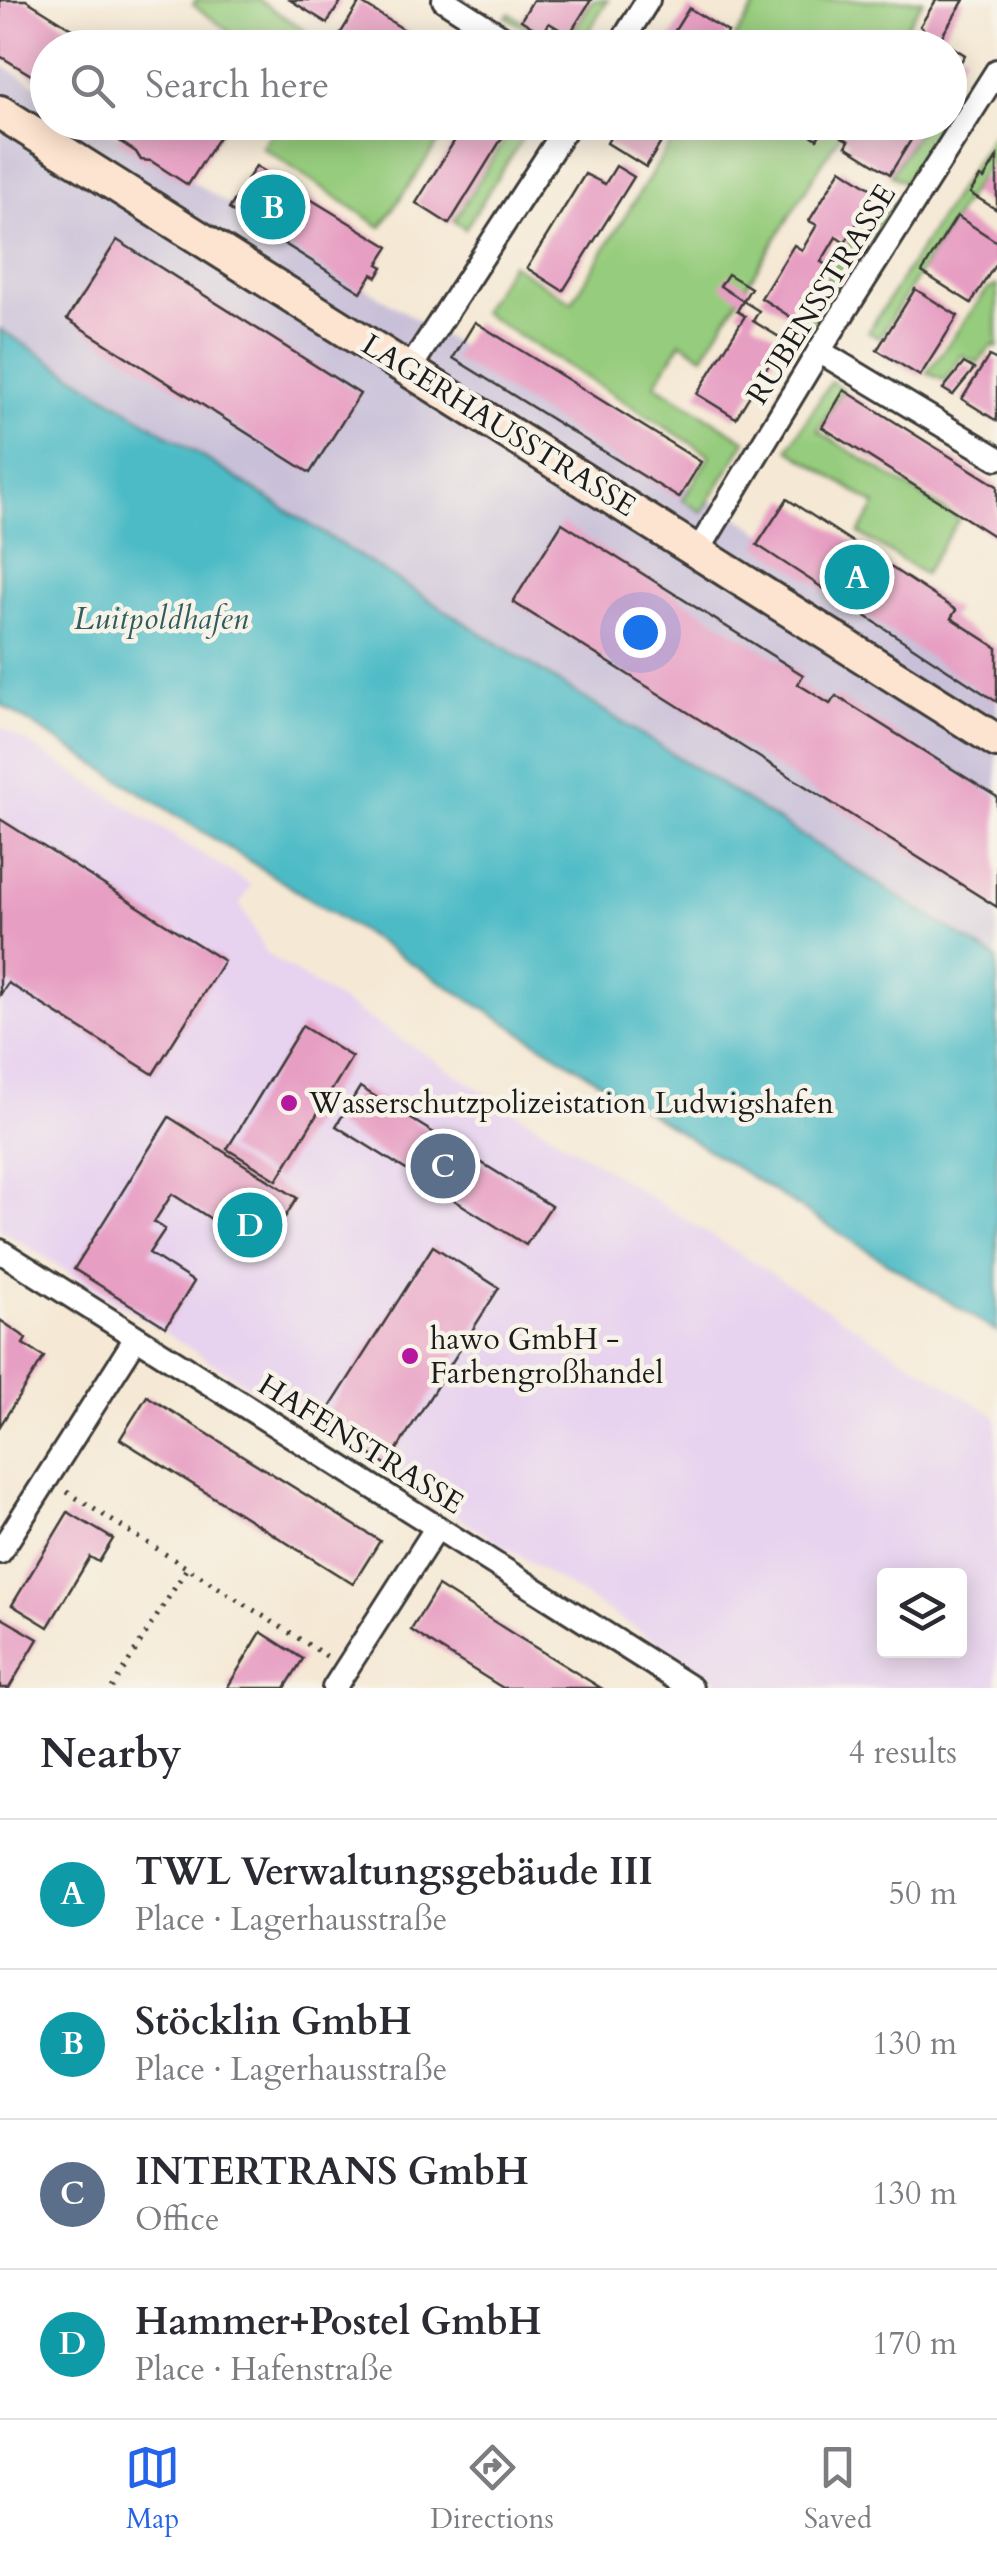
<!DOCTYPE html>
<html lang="en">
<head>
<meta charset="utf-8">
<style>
	:root { --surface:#fff; --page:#f7f7f7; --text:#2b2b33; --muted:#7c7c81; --line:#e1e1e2; --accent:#2563eb }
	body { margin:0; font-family:Cardo,serif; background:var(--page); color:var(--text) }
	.controls { position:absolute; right:30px; bottom:30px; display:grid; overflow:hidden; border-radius:10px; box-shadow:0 5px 25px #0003 }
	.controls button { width:90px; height:90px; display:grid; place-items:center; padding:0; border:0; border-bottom:2px solid var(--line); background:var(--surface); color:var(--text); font:50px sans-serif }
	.you { position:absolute; left:640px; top:632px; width:35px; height:35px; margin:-25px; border:8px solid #fff; border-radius:50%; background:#1a73e8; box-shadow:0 0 0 15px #1a73e833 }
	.badge { display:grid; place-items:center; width:65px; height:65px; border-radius:50%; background:var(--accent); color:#fff; font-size:32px; font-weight:700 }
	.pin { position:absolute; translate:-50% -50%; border:5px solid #fff; box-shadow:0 2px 10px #0006 }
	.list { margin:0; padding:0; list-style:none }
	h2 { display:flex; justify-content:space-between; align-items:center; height:130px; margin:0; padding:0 40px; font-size:42px }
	h2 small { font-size:32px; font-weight:400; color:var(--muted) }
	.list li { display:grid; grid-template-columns:65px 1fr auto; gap:30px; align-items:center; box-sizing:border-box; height:150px; padding:0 40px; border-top:2px solid var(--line) }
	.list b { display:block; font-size:38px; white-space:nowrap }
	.list p { margin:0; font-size:32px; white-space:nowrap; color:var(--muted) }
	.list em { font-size:32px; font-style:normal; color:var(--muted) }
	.icon { flex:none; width:55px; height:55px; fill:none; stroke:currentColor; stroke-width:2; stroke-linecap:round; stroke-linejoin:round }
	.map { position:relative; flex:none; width:997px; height:1688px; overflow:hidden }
	.search { position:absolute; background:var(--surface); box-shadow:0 5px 25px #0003; left:30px; right:30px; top:30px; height:110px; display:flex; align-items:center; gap:25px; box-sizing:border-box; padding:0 35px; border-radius:55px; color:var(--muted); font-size:38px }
	.sheet { height:730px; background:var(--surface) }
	nav { display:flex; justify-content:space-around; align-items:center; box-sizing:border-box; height:140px; border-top:2px solid var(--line); background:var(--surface); font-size:28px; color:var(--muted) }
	nav a { display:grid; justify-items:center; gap:5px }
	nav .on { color:var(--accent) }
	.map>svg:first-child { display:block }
	.built { fill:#e7d2ef; fill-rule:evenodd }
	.industrial { fill:#c8bfd8 }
	.green { fill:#96cc7d; stroke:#59744c; stroke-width:2.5 }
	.water { fill:#4dbbc6; stroke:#346c71; stroke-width:2.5 }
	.building { fill:#e79ec3 }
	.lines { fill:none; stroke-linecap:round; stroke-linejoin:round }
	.street-casing { stroke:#3d3b38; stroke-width:28 }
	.secondary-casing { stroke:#3d3b38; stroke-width:38 }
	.path { stroke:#3d3b38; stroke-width:5; stroke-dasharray:2.5 8; stroke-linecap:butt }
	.street { stroke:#fff; stroke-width:22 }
	.secondary { stroke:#fde4d0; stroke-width:32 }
	.poi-dot { fill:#b5179e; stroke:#f7f3e8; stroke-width:4 }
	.labels { text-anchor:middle; stroke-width:9; stroke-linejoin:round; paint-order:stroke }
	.street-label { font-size:30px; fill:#1c1c1c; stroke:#f7f3e8 }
	.poi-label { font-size:30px; fill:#1c1c1c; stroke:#f7f3e8; text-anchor:start }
	.water-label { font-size:32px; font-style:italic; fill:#305c60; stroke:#f7f3e8 }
</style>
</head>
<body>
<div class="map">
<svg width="997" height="1688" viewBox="0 0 997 1688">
	<rect width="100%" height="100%" fill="#f7f3e8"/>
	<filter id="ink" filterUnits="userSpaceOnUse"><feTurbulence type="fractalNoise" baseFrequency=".01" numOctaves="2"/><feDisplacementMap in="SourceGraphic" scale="20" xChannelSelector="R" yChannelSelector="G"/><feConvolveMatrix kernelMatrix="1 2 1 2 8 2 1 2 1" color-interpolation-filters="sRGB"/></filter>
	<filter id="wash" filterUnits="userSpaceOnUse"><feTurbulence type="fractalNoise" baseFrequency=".0048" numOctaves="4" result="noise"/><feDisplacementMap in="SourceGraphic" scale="40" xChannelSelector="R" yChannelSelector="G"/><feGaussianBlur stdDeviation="2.25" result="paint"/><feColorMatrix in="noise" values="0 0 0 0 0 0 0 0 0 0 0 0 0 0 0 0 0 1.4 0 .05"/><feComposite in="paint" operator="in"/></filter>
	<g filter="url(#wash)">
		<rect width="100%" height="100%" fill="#f5e9d5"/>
		<path class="built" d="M0 726 251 885 240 904 267 954 997 1417V1688H730L0 1229ZM884 1576H960V1650H884Z"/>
		<polygon class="industrial" points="0,63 47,92 48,122 97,123 997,677 997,959 0,329"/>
		<g class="green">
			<polygon points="196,0 259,0 329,47 219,47 229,31 193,5"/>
			<polygon points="593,0 608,0 579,47 555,47 506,17 509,13 563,47"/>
			<polygon points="759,0 923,0 893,47 729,47"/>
			<polygon points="515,122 532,123 465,229 454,221"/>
			<polygon points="278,123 279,122 451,123 381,227 262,147"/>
			<polygon points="683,123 847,123 703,356 681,342 655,384 746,441 702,512 683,500 710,455 481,312 511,264 572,302"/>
			<polygon points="923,123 943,123 905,183 891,175"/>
			<polygon points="994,132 997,134 997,149 879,338 868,332"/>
			<polygon points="879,194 893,203 813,331 800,322"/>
			<polygon points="997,285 997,347 992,345 978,363 962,355 945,381 927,373 987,290"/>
			<polygon points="831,381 843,389 818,431 959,519 924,574 859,533 876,505 788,449"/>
		</g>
		<polygon class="water" points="0,329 997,959 997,1332 0,704"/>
		<g id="blocks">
			<g class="building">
				<polygon points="0,0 26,0 79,33 74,40 85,48 48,48 48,99 38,93 44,83 0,56"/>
				<polygon points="290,0 342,0 327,23"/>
				<polygon points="533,0 591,0 569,35 549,23 543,34 521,20"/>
				<polygon points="936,0 964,0 940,39 965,55 950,80 950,48 904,48 909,41 914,44 923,29 920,26"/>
				<polygon points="360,2 414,36 407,48 351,48 337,39"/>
				<polygon points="689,8 728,32 719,48 664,48"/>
				<polygon points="127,122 213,122 224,129 188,185 151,161 141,160 136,152 116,139"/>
				<polygon points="466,122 512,122 449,224 416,203"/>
				<polygon points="619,122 682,122 677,131 671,126 646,167 607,143"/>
				<polygon points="792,122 828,122 817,139"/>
				<polygon points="851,122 913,122 919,127 890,174 846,146 849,141 842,137"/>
				<polygon points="997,157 997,210 970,193 980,177 984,179"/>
				<polygon points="256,166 389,247 378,264 383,267 377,277 372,274 361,292 229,209"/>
				<polygon points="616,166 634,177 563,291 527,268 585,174 605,184"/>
				<polygon points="841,169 876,192 845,243 836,237 821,262 830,267 797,321 761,298 794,245 802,250 817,225 809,221"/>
				<polygon points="957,216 997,242 997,262 971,303 922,272"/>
				<polygon points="117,240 360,394 310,473 67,319"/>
				<polygon points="728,274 751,288 743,301 720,286"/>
				<polygon points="915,289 958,316 920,376 877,350"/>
				<polygon points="743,301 759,311 753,321 784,340 736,418 697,394 745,316 737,311"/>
				<polygon points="475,322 701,462 679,498 453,358"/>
				<polygon points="989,356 997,360 997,421 962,399"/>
				<polygon points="964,363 974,369 953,395 943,389"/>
				<polygon points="844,390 997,486 997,538 822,427"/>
				<polygon points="787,499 956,610 951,618 997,648 997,702 757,545"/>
				<polygon points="562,523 803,675 798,684 830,704 836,696 997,797 997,907 513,602"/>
				<polygon points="0,819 224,961 153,1074 8,983 0,995"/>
				<polygon points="302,1026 352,1057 277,1180 227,1149"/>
				<polygon points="360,1087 551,1206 526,1245 336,1126"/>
				<polygon points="169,1117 297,1198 263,1252 172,1194 154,1222 165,1229 149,1253 194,1282 166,1327 74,1269"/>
				<polygon points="433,1246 499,1288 387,1465 320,1423"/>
				<polygon points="0,1320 22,1335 26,1339 23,1344 44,1357 0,1426"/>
				<polygon points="147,1396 380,1541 353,1584 120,1439"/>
				<polygon points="68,1512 113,1539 99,1562 90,1557 48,1627 12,1605"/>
				<polygon points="438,1586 515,1635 601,1688 503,1688 437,1647 411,1630"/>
				<polygon points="0,1617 38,1639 9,1688 0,1688"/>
				<polygon points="261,1632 303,1659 285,1688 227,1688"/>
			</g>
		</g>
	</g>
	<g filter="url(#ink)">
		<use href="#blocks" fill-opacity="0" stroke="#3d3b38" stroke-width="2.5"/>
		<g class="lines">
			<g class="street-casing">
				<g id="street">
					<polyline points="444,0 519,48"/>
					<polyline points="618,48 648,0"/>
					<polyline points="819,351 997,458"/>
					<polyline points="410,368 570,122"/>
					<polyline points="698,551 819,351 997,71"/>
					<polyline points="0,1251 691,1688"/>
					<polyline points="0,1552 136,1338"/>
					<polyline points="334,1688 437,1527"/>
				</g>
			</g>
			<g class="secondary-casing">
				<polyline id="secondary" points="0,112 997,741"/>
			</g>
			<g class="path">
				<polyline points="67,1492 328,1657"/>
				<polyline points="112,1688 187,1568"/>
			</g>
			<use href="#street" class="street"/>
			<use href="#secondary" class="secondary"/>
		</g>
	</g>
	<g class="poi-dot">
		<circle cx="289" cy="1103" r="10"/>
		<circle cx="410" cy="1356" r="10"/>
	</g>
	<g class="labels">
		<g class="street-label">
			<text transform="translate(821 294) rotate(-58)" y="10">RUBENSSTRASSE</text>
			<text transform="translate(499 425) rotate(32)" y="10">LAGERHAUSSTRASSE</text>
			<text transform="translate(361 1444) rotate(32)" y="10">HAFENSTRASSE</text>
		</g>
		<g class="poi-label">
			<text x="309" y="1113">Wasserschutzpolizeistation Ludwigshafen</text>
			<text x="430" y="1349">hawo GmbH -<tspan x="430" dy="34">Farbengroßhandel</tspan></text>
		</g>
		<g class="water-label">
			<text x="161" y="629">Luitpoldhafen</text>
		</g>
	</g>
</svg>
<div class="controls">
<button><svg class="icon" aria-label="layers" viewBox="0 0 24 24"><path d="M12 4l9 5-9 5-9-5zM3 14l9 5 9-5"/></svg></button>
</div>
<div class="you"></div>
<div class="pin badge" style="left:857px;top:577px;background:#0f9aa8">A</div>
<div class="pin badge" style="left:273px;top:207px;background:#0f9aa8">B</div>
<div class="pin badge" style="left:443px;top:1166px;background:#5c6f8a">C</div>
<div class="pin badge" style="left:250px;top:1225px;background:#0f9aa8">D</div>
<div class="search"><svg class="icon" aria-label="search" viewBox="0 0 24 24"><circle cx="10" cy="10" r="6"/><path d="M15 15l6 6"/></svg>Search here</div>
</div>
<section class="sheet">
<h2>Nearby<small>4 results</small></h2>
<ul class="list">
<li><span class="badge" style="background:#0f9aa8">A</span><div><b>TWL Verwaltungsgebäude III</b><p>Place · Lagerhausstraße</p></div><em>50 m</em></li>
<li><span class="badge" style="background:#0f9aa8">B</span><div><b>Stöcklin GmbH</b><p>Place · Lagerhausstraße</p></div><em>130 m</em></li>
<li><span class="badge" style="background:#5c6f8a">C</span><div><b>INTERTRANS GmbH</b><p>Office</p></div><em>130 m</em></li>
<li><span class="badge" style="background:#0f9aa8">D</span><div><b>Hammer+Postel GmbH</b><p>Place · Hafenstraße</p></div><em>170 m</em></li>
</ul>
</section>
<nav>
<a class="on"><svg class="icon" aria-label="map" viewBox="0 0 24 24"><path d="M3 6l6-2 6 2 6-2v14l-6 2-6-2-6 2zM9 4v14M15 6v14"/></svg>Map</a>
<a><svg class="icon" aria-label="directions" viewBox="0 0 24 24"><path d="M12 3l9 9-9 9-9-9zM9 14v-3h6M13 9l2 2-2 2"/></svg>Directions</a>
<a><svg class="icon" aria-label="saved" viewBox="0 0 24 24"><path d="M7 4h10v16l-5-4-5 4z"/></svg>Saved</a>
</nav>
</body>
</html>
